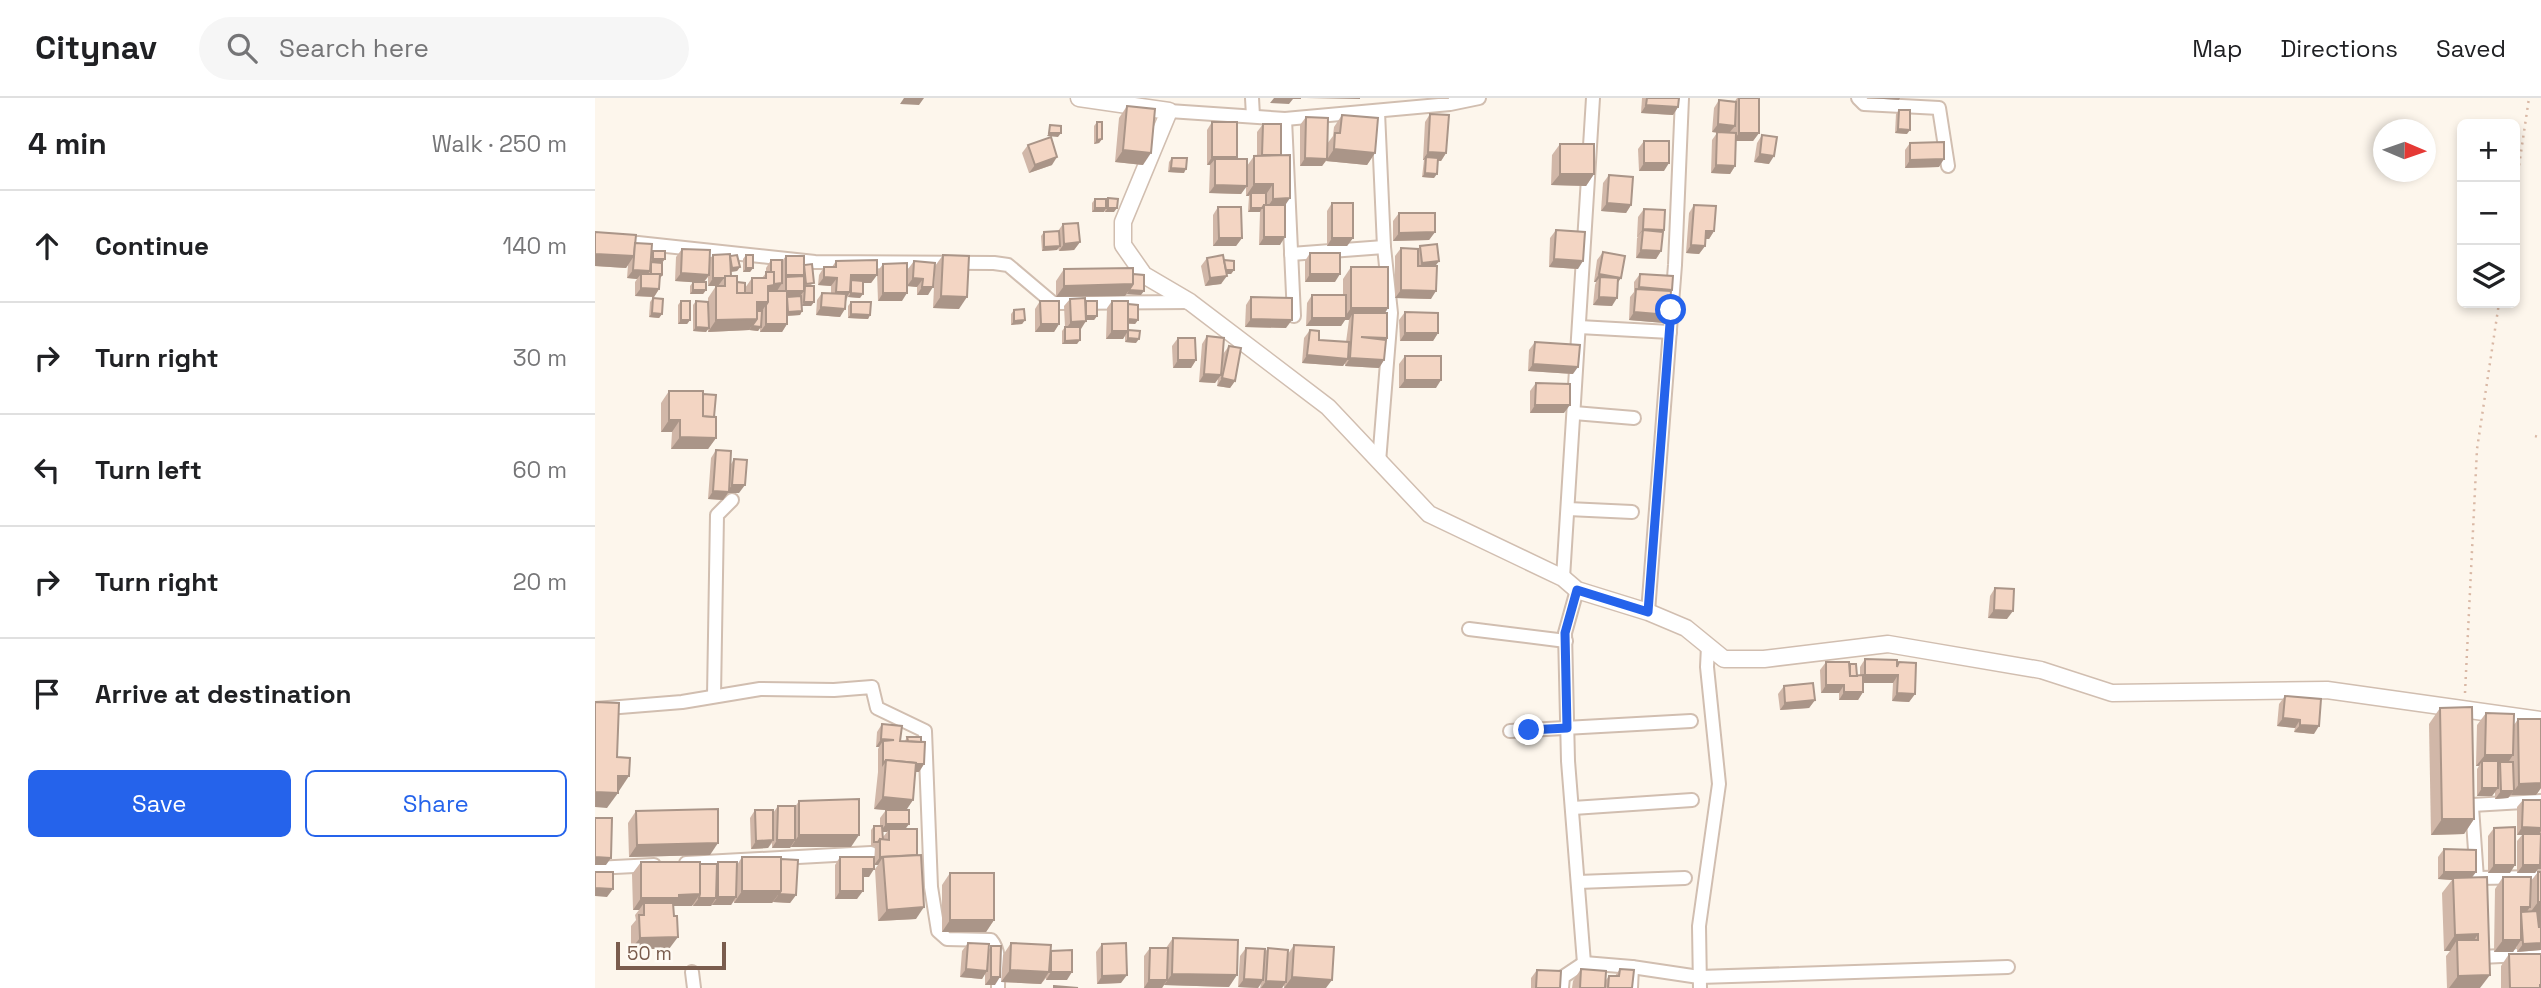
<!DOCTYPE html>
<html lang="en">
<head>
<meta charset="utf-8">
<style>
	:root { --surface:#fff; --page:#f6f6f6; --text:#202124; --muted:#757577; --line:#e0e0e0; --accent:#2563eb }
	body { margin:0; font-family:"Space Grotesk",sans-serif; background:var(--page); color:var(--text) }
	.controls { position:absolute; right:21px; top:21px; display:grid; overflow:hidden; border-radius:10px; box-shadow:0 4px 10px #0003 }
	.controls button { width:63px; height:63px; display:grid; place-items:center; padding:0; border:0; border-bottom:2px solid var(--line); background:var(--surface); color:var(--text); font:35px sans-serif }
	.compass { position:absolute; left:1778px; top:21px; width:63px; height:63px; border-radius:50%; background:var(--surface); box-shadow:0 4px 10px #0003; rotate:92deg }
	.scale { position:absolute; left:21px; bottom:18px; width:110px; box-sizing:border-box; padding-left:7px; border:4px solid #7a5c4d; border-top:0; font-size:19px; line-height:24px; white-space:nowrap; color:#7a5c4d; -webkit-text-stroke:5px #fffaf3; paint-order:stroke }
	.stop { position:absolute; width:21px; height:21px; margin:-16px; border:5px solid #2563eb; border-radius:50%; background:#fff }
	.stop.end { background:#2563eb; border-color:#fff; box-shadow:0 2px 7px #0008 }
	.list { margin:0; padding:0; list-style:none }
	h2 { display:flex; justify-content:space-between; align-items:center; height:91px; margin:0; padding:0 28px; font-size:30px }
	h2 small { font-size:23px; font-weight:400; color:var(--muted) }
	.list li { display:grid; grid-template-columns:46px 1fr auto; gap:21px; align-items:center; box-sizing:border-box; height:112px; padding:0 28px; border-top:2px solid var(--line) }
	.list b { display:block; font-size:26px; white-space:nowrap }
	.list em { font-size:23px; font-style:normal; color:var(--muted) }
	.actions { display:flex; gap:14px; padding:21px 28px }
	.actions a { flex:1; padding:16px 0; border:2px solid var(--accent); border-radius:10px; text-align:center; font-size:24px; color:var(--accent) }
	.actions .main { background:var(--accent); color:#fff }
	.icon { flex:none; width:38px; height:38px; fill:none; stroke:currentColor; stroke-width:2; stroke-linecap:round; stroke-linejoin:round }
	.map { position:relative; flex:none; width:1946px; height:890px; overflow:hidden }
	header { display:flex; align-items:center; gap:42px; box-sizing:border-box; height:98px; padding:0 35px; background:var(--surface); border-bottom:2px solid var(--line) }
	header strong { font-size:33px }
	nav { display:flex; gap:38px; margin-inline-start:auto; font-size:24px }
	.search { width:490px; height:63px; background:var(--page); display:flex; align-items:center; gap:18px; box-sizing:border-box; padding:0 24px; border-radius:38px; color:var(--muted); font-size:26px }
	main { display:flex }
	aside { flex:1; background:var(--surface) }
	.map>svg:first-child { display:block }
	.lines { fill:none; stroke-linecap:round; stroke-linejoin:round }
	.minor-casing { stroke:#d1beb0; stroke-width:16 }
	.tertiary-casing { stroke:#d1beb0; stroke-width:19 }
	.path { stroke:#d9b8a5; stroke-width:2.5; stroke-dasharray:2 5; stroke-linecap:butt }
	.minor { stroke:#fff; stroke-width:12 }
	.tertiary { stroke:#fff; stroke-width:16 }
	.wall { fill:#d1b7a8; fill-rule:evenodd }
	.shaded-wall { fill:#aa9588 }
	.building { fill:#f3d5c3; stroke:#aa9588; stroke-width:2 }
	.route { stroke:#2563eb; stroke-width:9 }
</style>
</head>
<body>
<header>
<strong>Citynav</strong>
<div class="search"><svg class="icon" aria-label="search" viewBox="0 0 24 24"><circle cx="10" cy="10" r="6"/><path d="M15 15l6 6"/></svg>Search here</div>
<nav><a>Map</a><a>Directions</a><a>Saved</a></nav>
</header>
<main>
<aside>
<h2>4 min<small>Walk · 250 m</small></h2>
<ul class="list">
<li><svg class="icon" aria-label="ahead" viewBox="0 0 24 24"><path d="M12 20V5M6 11l6-6 6 6"/></svg><div><b>Continue</b></div><em>140 m</em></li>
<li><svg class="icon" aria-label="right" viewBox="0 0 24 24"><path d="M7 20v-9h11M14 6l5 5-5 5"/></svg><div><b>Turn right</b></div><em>30 m</em></li>
<li><svg class="icon" aria-label="left" viewBox="0 0 24 24"><path d="M17 20v-9H6M10 6l-5 5 5 5"/></svg><div><b>Turn left</b></div><em>60 m</em></li>
<li><svg class="icon" aria-label="right" viewBox="0 0 24 24"><path d="M7 20v-9h11M14 6l5 5-5 5"/></svg><div><b>Turn right</b></div><em>20 m</em></li>
<li><svg class="icon" aria-label="arrive" viewBox="0 0 24 24"><path d="M6 21V4h12l-3 4 3 4H6"/></svg><div><b>Arrive at destination</b></div></li>
</ul>
<div class="actions"><a class="main">Save</a><a>Share</a></div>
</aside>
<div class="map">
<svg width="1946" height="890" viewBox="0 0 1946 890">
	<rect width="100%" height="100%" fill="#fdf6ec"/>
	<g class="lines">
		<g class="minor-casing">
			<g id="minor">
				<polyline points="657,0 658,18"/>
				<polyline points="1263,0 1269,6 1344,10 1353,68"/>
				<polyline points="574,13 690,21 855,6 884,0"/>
				<polyline points="783,14 789,149 796,215 784,364"/>
				<polyline points="690,21 699,218"/>
				<polyline points="43,145 220,164 399,165 413,167 458,205 594,204"/>
				<polyline points="696,156 789,149"/>
				<polyline points="984,229 1075,234"/>
				<polyline points="979,315 1039,320"/>
				<polyline points="973,411 1037,414"/>
				<polyline points="968,480 998,0"/>
				<polyline points="982,492 970,535 973,663 989,865"/>
				<polyline points="1053,514 1080,167 1087,0"/>
				<polyline points="874,531 971,543"/>
				<polyline points="119,598 122,417 137,402"/>
				<path d="M0 611 87 604 165 591 239 592 277 589 282 610 330 633 336 789 343 833 352 841 396 842C406 853 403 875 403 890"/>
				<polyline points="915,633 1096,623"/>
				<polyline points="1877,707 1946,703"/>
				<polyline points="1877,709 1883,795"/>
				<polyline points="978,710 1097,702"/>
				<polyline points="91,765 276,755"/>
				<polyline points="0,770 59,767"/>
				<polyline points="1882,780 1946,779"/>
				<polyline points="983,784 1090,780"/>
				<polyline points="1886,859 1946,856"/>
				<polyline points="1037,869 1104,879 1413,869"/>
				<polyline points="97,874 99,890"/>
				<polyline points="967,890 968,879 989,865 1037,869 1036,890"/>
				<polyline points="1105,890 1104,828 1124,686 1112,569 1113,548"/>
			</g>
		</g>
		<g class="tertiary-casing">
			<polyline id="tertiary" points="484,0 574,13 528,124 528,147 549,177 595,204 733,309 834,416 968,480 982,492 1053,514 1091,530 1129,561 1169,561 1293,546 1446,572 1517,595 1732,592 1946,622"/>
		</g>
		<g class="path">
			<polyline points="1920,95 1934,0"/>
			<polyline points="1940,338 1946,340"/>
			<polyline points="1870,595 1882,351 1904,205"/>
		</g>
		<use href="#minor" class="minor"/>
		<use href="#tertiary" class="tertiary"/>
	</g>
	<g class="wall">
		<polygon points="1047,0 1084,0 1083,9 1078,17 1046,15"/>
		<polygon points="1142,0 1164,0 1164,35 1158,43 1141,43 1140,68 1135,76 1116,75 1117,42 1122,35 1117,34 1119,10 1124,2 1140,3"/>
		<polygon points="532,8 548,67 520,64 524,20"/>
		<polygon points="1304,12 1312,36 1300,35 1301,16"/>
		<polygon points="835,16 851,55 846,63 843,63 839,80 827,79 829,62 828,62 830,24"/>
		<polygon points="747,17 780,55 772,67 731,63 727,68 705,68 705,27 711,19 732,46 738,38 739,29"/>
		<polygon points="502,24 507,41 504,45 499,46 499,28"/>
		<polygon points="617,24 641,61 652,68 659,58 662,57 662,34 668,26 686,57 690,108 685,147 664,147 665,114 653,114 654,98 651,98 651,88 646,96 614,95 615,67 612,67 612,32"/>
		<polygon points="1167,37 1174,66 1159,64 1162,45"/>
		<polygon points="1049,43 1069,73 1044,73 1043,51"/>
		<polygon points="1315,45 1344,69 1310,70 1310,52"/>
		<polygon points="965,46 999,76 991,88 956,87 957,57"/>
		<polygon points="433,47 457,67 434,75 427,55"/>
		<polygon points="577,60 589,75 573,74 574,64"/>
		<polygon points="1014,77 1036,107 1031,115 1006,113 1008,85"/>
		<polygon points="513,100 519,114 510,114 510,112 509,114 497,114 497,105 500,101 511,103"/>
		<polygon points="737,105 758,140 752,148 732,148 732,113"/>
		<polygon points="1099,107 1119,133 1114,141 1110,141 1110,148 1104,156 1091,155 1094,115"/>
		<polygon points="623,109 647,140 641,148 618,148 618,117"/>
		<polygon points="1049,111 1066,153 1061,161 1041,160 1042,140 1043,139 1042,139 1043,119"/>
		<polygon points="804,115 840,134 834,142 798,143 798,123"/>
		<polygon points="468,126 485,144 479,152 464,153 463,150 462,152 447,153 446,138 449,134 463,133"/>
		<polygon points="961,132 983,171 954,169 955,140"/>
		<polygon points="0,134 40,145 56,155 58,153 67,165 67,177 65,181 64,191 59,199 40,198 40,184 42,181 32,180 33,167 31,170 0,168"/>
		<polygon points="825,148 844,163 840,168 836,201 800,200 800,158 806,150 823,151"/>
		<polygon points="87,151 115,161 118,157 135,158 145,169 142,173 136,174 136,178 150,190 157,180 167,180 171,175 171,170 176,162 187,163 191,158 209,167 217,188 219,204 216,208 207,208 207,213 205,217 192,218 192,226 187,234 165,234 165,229 163,233 155,232 113,234 113,231 111,234 98,233 98,207 101,203 113,204 113,200 121,188 123,188 113,188 113,179 109,184 111,192 108,196 95,196 95,188 98,184 80,183 81,159"/>
		<polygon points="1008,154 1026,180 1023,184 1017,208 998,207 1000,187 1001,184 999,184 1002,162"/>
		<polygon points="715,155 740,184 710,184 710,163"/>
		<polygon points="151,157 158,170 155,174 148,174 148,161"/>
		<polygon points="348,157 364,211 338,210 340,168"/>
		<polygon points="612,160 629,162 639,172 636,176 631,176 626,186 610,188 606,168"/>
		<polygon points="241,163 282,177 276,185 268,185 265,200 253,199 253,198 245,219 221,217 222,202 227,195 236,195 236,188 223,187 224,177 229,169 237,169"/>
		<polygon points="319,163 340,165 333,197 322,197 322,189 312,188 313,171"/>
		<polygon points="288,166 307,203 283,203 282,174"/>
		<polygon points="756,169 793,210 790,215 792,240 791,242 789,262 784,270 750,268 750,265 748,268 707,265 709,240 715,232 724,242 751,244 754,222 750,222 746,228 711,228 712,205 717,197 748,197 748,181"/>
		<polygon points="469,171 538,176 546,197 532,196 530,198 461,199 461,183"/>
		<polygon points="1045,176 1077,192 1076,193 1074,217 1069,225 1034,222 1035,199 1039,194 1039,184"/>
		<polygon points="656,199 691,230 650,229 651,207"/>
		<polygon points="58,200 67,216 64,220 54,219 55,204"/>
		<polygon points="475,201 491,203 502,218 499,222 491,222 485,231 482,246 467,246 467,233 470,229 469,208"/>
		<polygon points="86,203 95,222 92,226 83,226 83,207"/>
		<polygon points="445,203 464,226 459,234 440,234 440,211"/>
		<polygon points="517,203 533,206 543,222 540,226 533,226 533,232 541,245 530,244 530,237 528,241 511,241 512,210"/>
		<polygon points="256,204 275,217 273,221 253,220 253,208"/>
		<polygon points="419,212 430,222 427,226 416,227 416,216"/>
		<polygon points="810,214 843,235 838,243 805,243 804,222"/>
		<polygon points="612,238 628,256 634,248 640,283 635,290 622,288 623,281 620,285 604,284 607,246"/>
		<polygon points="583,240 601,262 596,270 578,270 577,248"/>
		<polygon points="940,244 978,276 933,273 934,252"/>
		<polygon points="810,258 841,290 804,290 804,266"/>
		<polygon points="941,285 969,315 935,315 935,293"/>
		<polygon points="74,293 108,296 119,319 121,340 113,351 76,351 77,334 66,334 66,305"/>
		<polygon points="121,352 136,366 139,361 144,395 133,395 128,402 113,401 116,360"/>
		<polygon points="1400,490 1412,521 1393,520 1395,498"/>
		<polygon points="1270,561 1302,566 1320,596 1314,604 1297,603 1298,585 1268,585 1268,594 1263,602 1244,602 1244,595 1226,595 1225,572 1231,564 1255,566 1262,578 1265,577 1265,569"/>
		<polygon points="1189,588 1220,602 1214,610 1185,612 1183,596"/>
		<polygon points="1690,598 1719,636 1699,634 1700,630 1682,628 1684,606"/>
		<polygon points="1845,610 1879,721 1869,736 1836,737 1834,626"/>
		<polygon points="1891,615 1919,627 1923,621 1946,621 1946,690 1941,697 1916,697 1913,700 1900,701 1900,694 1897,698 1882,698 1882,671 1884,668 1881,668 1882,627"/>
		<path d="M287 626 305 643H310L312 639 329 666 324 674H320L318 702 310 712 314 726 310 731 321 821 283 823 280 771 283 767H279L280 748H276V732L279 728H285V720L291 712 279 711 283 674V651L284 649H281L282 634ZM287 734H292L288 739V742Z"/>
		<polygon points="1928,702 1946,702 1946,771 1943,771 1940,775 1922,775 1922,743 1927,737 1922,737 1922,709"/>
		<polygon points="204,703 256,749 196,749 196,748 195,750 177,750 177,745 173,750 156,751 155,720 160,712 178,715 183,708 200,709"/>
		<polygon points="41,713 115,757 34,759 33,725"/>
		<polygon points="1899,730 1915,775 1893,775 1893,738"/>
		<polygon points="1849,751 1881,774 1877,779 1892,779 1885,890 1852,890 1851,858 1855,853 1849,853 1847,795 1857,782 1843,781 1843,759"/>
		<polygon points="147,759 186,762 201,797 195,805 178,804 177,805 139,805 139,803 136,807 117,807 117,806 116,808 98,808 98,806 97,808 79,808 74,851 36,851 36,828 41,822 40,817 44,812 38,812 37,776 46,764 122,766 123,764 142,767"/>
		<polygon points="245,759 274,779 268,779 262,801 240,801 240,767"/>
		<polygon points="1943,774 1946,852 1922,854 1922,848 1918,854 1899,854 1900,791 1908,779 1935,784"/>
		<polygon points="355,775 399,822 391,834 347,834 347,787"/>
		<polygon points="578,840 634,889 569,887 567,890 549,890 549,858 555,850 571,850"/>
		<polygon points="373,845 394,852 396,848 400,887 390,887 390,875 387,881 365,879 367,853"/>
		<polygon points="416,845 456,853 472,882 451,882 451,880 446,886 406,884 408,857"/>
		<polygon points="507,846 526,885 502,886 501,854"/>
		<polygon points="699,847 731,890 689,890 689,887 687,890 665,890 666,886 663,890 643,889 645,858 651,850 670,854 673,850 693,856"/>
		<polygon points="1914,856 1946,890 1906,890 1906,868"/>
		<polygon points="986,871 1011,882 1014,878 1020,878 1025,871 1037,890 977,890 978,883"/>
		<polygon points="942,872 965,890 936,890 936,880"/>
	</g>
	<g class="shaded-wall">
		<polygon points="309,0 329,0 324,7 305,6"/>
		<polygon points="679,0 706,0 706,1 698,1 694,6 675,5"/>
		<polygon points="711,0 765,0 765,1"/>
		<polygon points="1274,0 1305,0 1304,2"/>
		<polygon points="1051,7 1083,9 1078,17 1046,15"/>
		<polygon points="1123,26 1140,28 1134,35 1117,34"/>
		<polygon points="1303,31 1315,32 1312,36 1300,35"/>
		<polygon points="454,35 466,35 463,39 452,38"/>
		<polygon points="1144,35 1164,35 1158,43 1138,43"/>
		<polygon points="507,41 504,45 499,46 502,42"/>
		<polygon points="739,51 780,55 772,67 731,63"/>
		<polygon points="528,52 556,55 548,67 520,64"/>
		<polygon points="833,54 851,55 846,63 831,62 831,59 829,62 828,62"/>
		<polygon points="1165,56 1179,58 1174,66 1159,64"/>
		<polygon points="462,59 457,67 434,75 440,67"/>
		<polygon points="617,59 642,59 637,67 620,61 615,67 612,67"/>
		<polygon points="710,60 732,61 727,68 705,68"/>
		<polygon points="1349,61 1344,69 1310,70 1315,62"/>
		<polygon points="1049,65 1074,65 1069,73 1044,73"/>
		<polygon points="1121,67 1140,68 1135,76 1116,75"/>
		<polygon points="576,70 591,71 589,75 573,74"/>
		<polygon points="830,75 842,76 839,80 827,79"/>
		<polygon points="965,76 999,76 991,88 956,87"/>
		<polygon points="659,86 678,86 670,98 656,95 654,98 651,98"/>
		<polygon points="620,87 652,88 646,96 614,95"/>
		<polygon points="695,100 687,112 670,112 678,101"/>
		<polygon points="1012,105 1036,107 1031,115 1006,113"/>
		<polygon points="500,110 511,110 509,114 497,114"/>
		<polygon points="513,110 522,110 519,114 510,114"/>
		<polygon points="656,110 667,110 665,114 653,114"/>
		<polygon points="1048,131 1069,132 1064,140 1048,132 1042,139"/>
		<polygon points="1111,133 1119,133 1114,141 1105,141"/>
		<polygon points="840,134 834,142 798,143 804,135"/>
		<polygon points="669,139 690,139 685,147 664,147"/>
		<polygon points="624,140 647,140 641,148 618,148"/>
		<polygon points="737,140 758,140 752,148 732,148"/>
		<polygon points="485,144 479,152 464,153 469,146"/>
		<polygon points="1096,147 1110,148 1104,156 1091,155"/>
		<polygon points="465,148 462,152 447,153 449,149"/>
		<polygon points="1046,152 1066,153 1061,161 1041,160"/>
		<polygon points="0,156 39,158 31,170 0,168"/>
		<polygon points="58,161 70,161 67,165 55,165"/>
		<polygon points="959,161 988,163 983,171 954,169"/>
		<polygon points="844,163 838,171 822,173 827,165"/>
		<polygon points="145,169 142,173 134,174 137,170"/>
		<polygon points="151,170 158,170 155,174 148,174"/>
		<polygon points="38,172 55,173 50,181 46,176 42,181 32,180"/>
		<polygon points="628,172 639,172 636,176 626,176"/>
		<polygon points="86,175 114,177 108,185 80,183"/>
		<polygon points="715,176 745,176 740,184 710,184"/>
		<polygon points="1004,176 1026,180 1021,187 1005,179 1001,184 999,184"/>
		<polygon points="256,177 282,177 276,185 256,185"/>
		<polygon points="632,178 626,186 610,188 615,180"/>
		<polygon points="229,179 242,180 236,188 223,187"/>
		<polygon points="118,180 129,180 123,188 113,188"/>
		<polygon points="318,180 328,181 322,189 312,188"/>
		<polygon points="187,185 182,193 171,198 173,188 177,186"/>
		<polygon points="538,186 530,198 461,199 469,188"/>
		<polygon points="327,189 338,189 333,197 322,197"/>
		<polygon points="1044,189 1077,192 1071,199 1041,194"/>
		<polygon points="46,190 64,191 59,199 40,198"/>
		<polygon points="98,192 111,192 108,196 95,196"/>
		<polygon points="534,192 549,193 546,197 532,196"/>
		<polygon points="806,192 841,193 836,201 800,200"/>
		<polygon points="191,193 209,193 203,201 192,201"/>
		<polygon points="241,194 255,194 250,202 236,202"/>
		<polygon points="256,195 268,196 265,200 253,199"/>
		<polygon points="288,195 312,195 307,203 283,203"/>
		<polygon points="346,198 372,199 364,211 338,210"/>
		<polygon points="1004,199 1022,200 1017,208 998,207"/>
		<polygon points="162,204 173,204 165,216 158,216"/>
		<polygon points="209,204 219,204 216,208 207,208"/>
		<polygon points="226,209 250,211 245,219 221,217"/>
		<polygon points="756,210 793,210 785,222 758,215 754,222 750,222 746,228 711,228 717,220 749,220"/>
		<polygon points="207,213 205,217 190,218 193,214"/>
		<polygon points="1039,214 1074,217 1069,225 1034,222"/>
		<polygon points="57,215 67,216 64,220 54,219"/>
		<polygon points="256,216 275,217 273,221 253,220"/>
		<polygon points="490,218 502,218 499,222 488,222"/>
		<polygon points="162,221 154,232 113,234 121,222"/>
		<polygon points="532,221 543,222 540,226 530,225"/>
		<polygon points="656,221 697,222 691,230 650,229"/>
		<polygon points="86,222 95,222 92,226 83,226"/>
		<polygon points="430,222 427,226 416,227 419,223"/>
		<polygon points="491,223 486,231 470,232 476,224"/>
		<polygon points="171,226 192,226 187,234 165,234"/>
		<polygon points="446,226 464,226 459,234 440,234"/>
		<polygon points="157,228 166,229 163,233 154,232"/>
		<polygon points="101,229 114,230 111,234 98,233"/>
		<polygon points="517,233 533,233 528,241 511,241"/>
		<polygon points="810,235 843,235 838,243 805,243"/>
		<polygon points="533,240 544,241 541,245 530,244"/>
		<polygon points="485,242 482,246 467,246 470,243"/>
		<polygon points="712,257 753,261 748,268 707,265"/>
		<polygon points="755,260 789,262 784,270 750,268"/>
		<polygon points="583,262 601,262 596,270 578,270"/>
		<polygon points="938,266 983,269 978,276 933,273"/>
		<polygon points="609,276 626,277 620,285 604,284"/>
		<polygon points="627,280 640,283 635,290 622,288"/>
		<polygon points="810,282 846,282 841,290 804,290"/>
		<polygon points="940,307 975,307 969,315 935,315"/>
		<polygon points="74,322 85,322 77,334 66,334"/>
		<polygon points="85,339 121,340 113,351 76,351"/>
		<polygon points="137,387 150,387 144,395 133,395 128,402 113,401 118,393 132,394"/>
		<polygon points="1399,512 1418,513 1412,521 1393,520"/>
		<polygon points="1270,577 1303,577 1298,585 1265,585"/>
		<polygon points="1231,587 1249,587 1244,595 1226,595"/>
		<polygon points="1249,594 1268,594 1263,602 1244,602"/>
		<polygon points="1302,595 1320,596 1314,604 1297,603"/>
		<polygon points="1220,602 1214,610 1185,612 1190,605"/>
		<polygon points="1688,620 1705,622 1700,630 1682,628"/>
		<polygon points="1705,627 1724,628 1719,636 1699,634"/>
		<polygon points="286,641 299,642 288,643 284,649 281,649"/>
		<polygon points="1890,657 1918,657 1910,669 1905,664 1902,669 1887,663 1884,668 1881,668"/>
		<polygon points="290,666 329,666 324,674 290,674"/>
		<polygon points="23,678 34,678 24,693 13,693"/>
		<polygon points="1946,685 1946,690 1941,697 1916,697 1924,686"/>
		<polygon points="1887,690 1903,690 1897,698 1882,698"/>
		<polygon points="1906,693 1919,693 1913,700 1900,701"/>
		<polygon points="0,694 23,695 12,710 0,709"/>
		<polygon points="288,699 318,702 310,714 279,711"/>
		<polygon points="1847,721 1879,721 1869,736 1836,737"/>
		<polygon points="291,726 314,726 308,734 294,731 292,734 285,734"/>
		<polygon points="1927,729 1946,730 1946,733 1943,738 1928,736 1927,737 1922,737"/>
		<polygon points="204,737 264,737 256,749 196,749"/>
		<polygon points="178,742 173,750 156,751 161,743"/>
		<polygon points="182,742 200,742 195,750 177,750"/>
		<polygon points="123,745 115,757 34,759 42,747"/>
		<polygon points="0,759 16,760 11,767 0,767"/>
		<polygon points="285,759 288,759 283,767 279,767"/>
		<polygon points="1946,763 1946,771 1943,771 1940,775 1922,775 1928,767"/>
		<polygon points="1899,767 1920,767 1915,775 1893,775"/>
		<polygon points="268,771 279,771 274,779 262,779"/>
		<polygon points="1849,774 1881,774 1875,782 1858,780 1857,782 1843,781"/>
		<polygon points="0,790 18,791 12,799 0,798"/>
		<polygon points="147,793 186,793 177,805 139,805"/>
		<polygon points="245,793 268,793 262,801 240,801"/>
		<polygon points="105,796 97,808 79,808 49,805 44,812 38,812 46,800 84,797"/>
		<polygon points="184,796 201,797 195,805 178,804"/>
		<polygon points="123,799 141,799 136,807 117,807"/>
		<polygon points="104,800 121,800 116,808 98,808"/>
		<polygon points="1943,804 1946,804 1946,816 1944,812 1941,816 1934,816"/>
		<polygon points="329,809 321,821 283,823 292,812"/>
		<polygon points="1926,809 1935,809 1927,821"/>
		<polygon points="355,822 399,822 391,834 347,834"/>
		<polygon points="1883,836 1873,852 1862,842 1855,853 1849,853 1860,837"/>
		<polygon points="83,839 74,851 36,851 45,840"/>
		<polygon points="1908,842 1926,842 1918,854 1899,854"/>
		<polygon points="1946,845 1946,852 1922,854 1928,846"/>
		<polygon points="371,871 392,873 387,881 365,879"/>
		<polygon points="415,872 454,874 446,886 406,884"/>
		<polygon points="456,874 477,874 472,882 451,882"/>
		<polygon points="577,876 642,877 634,889 569,887"/>
		<polygon points="532,877 526,885 502,886 507,878"/>
		<polygon points="1895,877 1885,890 1854,890 1863,878"/>
		<polygon points="396,879 405,879 400,887 390,887"/>
		<polygon points="697,879 737,882 731,890 689,890"/>
		<polygon points="649,881 668,882 663,890 643,889"/>
		<polygon points="554,882 572,882 567,890 549,890"/>
		<polygon points="671,883 691,884 687,890 666,890"/>
	</g>
	<g class="building">
		<polygon points="1052,0 1084,0 1083,9 1051,7"/>
		<rect x="1144" y="0" width="20" height="35"/>
		<polygon points="1124,2 1141,4 1140,28 1123,26"/>
		<polygon points="532,8 560,11 556,55 528,52"/>
		<polygon points="1304,12 1315,12 1315,32 1303,31"/>
		<polygon points="835,16 854,17 851,55 833,54"/>
		<polygon points="747,17 783,20 780,55 739,51 740,35 745,35"/>
		<polygon points="711,19 733,20 732,61 710,60"/>
		<polygon points="502,24 507,24 507,41 502,42"/>
		<rect x="617" y="24" width="25" height="35"/>
		<polygon points="668,26 686,26 686,57 667,57"/>
		<polygon points="455,27 466,28 466,35 454,35"/>
		<polygon points="1122,34 1141,35 1140,68 1121,67"/>
		<polygon points="1167,37 1182,39 1179,58 1165,56"/>
		<polygon points="456,39 462,59 440,67 433,47"/>
		<rect x="1049" y="43" width="25" height="22"/>
		<polygon points="1349,44 1349,61 1315,62 1315,45"/>
		<rect x="965" y="46" width="34" height="30"/>
		<polygon points="695,57 695,100 678,101 678,86 659,86 659,58"/>
		<polygon points="831,59 843,60 842,76 830,75"/>
		<polygon points="577,60 592,60 591,71 576,70"/>
		<polygon points="620,61 652,61 652,88 620,87"/>
		<polygon points="1014,77 1038,79 1036,107 1012,105"/>
		<polygon points="656,95 671,95 671,107 669,107 667,110 656,110"/>
		<polygon points="513,100 523,101 522,110 513,110"/>
		<rect x="500" y="101" width="11" height="9"/>
		<rect x="737" y="105" width="21" height="35"/>
		<rect x="669" y="107" width="21" height="32"/>
		<polygon points="1099,107 1121,108 1119,133 1111,133 1110,148 1096,147"/>
		<polygon points="623,109 646,109 647,140 624,140"/>
		<polygon points="1049,111 1070,112 1069,132 1048,131"/>
		<polygon points="804,115 840,115 840,134 804,135"/>
		<polygon points="483,125 485,144 469,146 468,126"/>
		<polygon points="961,132 990,134 988,163 959,161"/>
		<polygon points="1048,132 1068,134 1066,153 1046,152"/>
		<polygon points="464,133 465,148 449,149 449,134"/>
		<polygon points="0,134 41,137 39,158 0,156"/>
		<polygon points="40,145 57,146 55,173 38,172"/>
		<polygon points="842,146 844,163 827,165 825,148"/>
		<polygon points="806,150 823,151 823,168 842,168 841,193 806,192"/>
		<polygon points="87,151 115,152 114,177 86,175"/>
		<rect x="58" y="153" width="12" height="8"/>
		<polygon points="1008,154 1030,158 1026,180 1004,176"/>
		<rect x="715" y="155" width="30" height="21"/>
		<polygon points="135,156 136,178 130,178 130,180 118,180 118,157"/>
		<polygon points="142,157 145,169 137,170 135,158"/>
		<rect x="151" y="157" width="7" height="13"/>
		<polygon points="348,157 374,158 372,199 346,198"/>
		<polygon points="628,157 632,178 615,180 612,160"/>
		<rect x="191" y="158" width="18" height="19"/>
		<polygon points="176,162 187,162 187,185 179,186 179,174 176,174"/>
		<polygon points="282,162 282,177 256,177 255,194 241,194 242,180 229,179 229,169 241,169 241,163"/>
		<polygon points="629,162 639,163 639,172 631,172"/>
		<polygon points="319,163 340,165 338,189 327,189 328,181 318,180"/>
		<polygon points="56,164 67,165 67,177 65,178 65,176 56,176"/>
		<polygon points="312,165 312,195 288,195 288,166"/>
		<polygon points="217,166 219,185 211,186 209,167"/>
		<rect x="756" y="169" width="37" height="41"/>
		<polygon points="538,170 538,186 469,188 469,171"/>
		<polygon points="171,174 179,174 179,187 173,188 173,204 162,204 162,221 121,222 121,188 130,188 130,178 142,178 142,195 157,195 157,180 171,180"/>
		<polygon points="46,176 65,176 64,191 46,190"/>
		<polygon points="538,176 549,177 549,193 534,192 538,186"/>
		<polygon points="1045,176 1078,178 1077,192 1044,189"/>
		<polygon points="209,178 209,193 191,193 191,179"/>
		<polygon points="1005,179 1023,180 1022,200 1004,199"/>
		<polygon points="256,182 268,183 268,196 256,195"/>
		<rect x="98" y="184" width="13" height="8"/>
		<polygon points="142,184 150,185 150,195 142,195"/>
		<polygon points="210,188 219,188 219,204 209,204"/>
		<polygon points="1041,191 1076,193 1074,217 1039,214"/>
		<polygon points="173,193 192,193 192,226 171,226 171,207 173,204"/>
		<polygon points="227,195 251,196 250,211 226,209"/>
		<rect x="717" y="197" width="34" height="23"/>
		<polygon points="206,198 207,213 193,214 192,199"/>
		<polygon points="656,199 697,200 697,222 656,221"/>
		<polygon points="58,200 68,201 67,216 57,215"/>
		<polygon points="490,200 491,223 476,224 475,201"/>
		<rect x="86" y="203" width="9" height="19"/>
		<polygon points="101,203 113,204 114,230 101,229"/>
		<polygon points="445,203 464,203 464,226 446,226"/>
		<rect x="491" y="203" width="11" height="15"/>
		<rect x="517" y="203" width="16" height="30"/>
		<polygon points="256,204 276,204 275,217 256,216"/>
		<polygon points="533,206 543,207 543,222 533,221"/>
		<polygon points="429,211 430,222 419,223 419,212"/>
		<polygon points="162,213 167,213 166,229 157,228 162,221"/>
		<polygon points="810,214 843,215 843,235 810,235"/>
		<polygon points="758,215 792,215 792,240 766,239 791,242 789,262 755,260"/>
		<polygon points="470,229 485,229 485,242 470,243"/>
		<polygon points="533,232 545,233 544,241 533,240"/>
		<polygon points="715,232 724,233 724,242 754,244 753,261 712,257"/>
		<polygon points="612,238 629,240 626,277 609,276"/>
		<polygon points="583,240 600,240 601,262 583,262"/>
		<polygon points="940,244 985,247 983,269 938,266"/>
		<polygon points="634,248 646,250 640,283 627,280"/>
		<rect x="810" y="258" width="36" height="24"/>
		<polygon points="941,285 975,286 975,307 940,307"/>
		<polygon points="74,293 108,293 108,318 121,319 121,340 85,339 85,322 74,322"/>
		<polygon points="108,296 121,297 119,319 108,318"/>
		<polygon points="121,352 136,353 134,394 118,393"/>
		<polygon points="139,361 152,362 150,387 137,387"/>
		<polygon points="1400,490 1419,491 1418,513 1399,512"/>
		<polygon points="1270,561 1302,562 1302,569 1304,564 1321,565 1320,596 1302,595 1303,577 1270,577"/>
		<polygon points="1231,564 1254,564 1255,578 1268,577 1268,594 1249,594 1249,587 1231,587"/>
		<polygon points="1255,566 1261,566 1262,578 1255,578"/>
		<polygon points="1218,585 1220,602 1190,605 1189,588"/>
		<polygon points="1690,598 1726,601 1724,628 1705,627 1705,622 1688,620"/>
		<polygon points="0,604 24,605 22,659 35,660 34,678 23,678 23,695 0,694"/>
		<polygon points="1877,609 1879,721 1847,721 1845,610"/>
		<polygon points="1891,615 1919,616 1918,657 1890,657"/>
		<polygon points="1923,621 1946,621 1946,685 1924,686"/>
		<polygon points="287,626 307,628 305,643 330,644 329,666 321,666 321,665 291,662 288,666 288,643 299,642 286,641"/>
		<polygon points="312,639 326,639 326,644 313,643"/>
		<polygon points="291,662 321,665 318,702 288,699"/>
		<rect x="1887" y="663" width="16" height="27"/>
		<polygon points="1905,664 1918,664 1919,693 1906,693"/>
		<polygon points="264,701 264,737 204,737 204,703"/>
		<polygon points="1928,702 1946,702 1946,730 1927,729"/>
		<polygon points="183,708 200,708 200,742 182,742"/>
		<polygon points="123,711 123,745 42,747 41,713"/>
		<polygon points="160,712 178,712 178,742 161,743"/>
		<rect x="291" y="712" width="23" height="14"/>
		<polygon points="0,720 17,720 16,760 0,759"/>
		<polygon points="279,728 287,728 288,742 285,741 283,744 279,744"/>
		<polygon points="1920,729 1920,767 1899,767 1899,730"/>
		<polygon points="294,731 322,731 322,757 285,759 285,741 294,742"/>
		<polygon points="1928,736 1946,736 1945,767 1928,767"/>
		<polygon points="1849,751 1881,752 1881,774 1849,774"/>
		<polygon points="326,757 329,809 292,812 288,759"/>
		<rect x="147" y="759" width="39" height="34"/>
		<polygon points="245,759 279,759 279,771 268,771 268,793 245,793"/>
		<polygon points="186,761 203,762 201,797 184,796 186,793"/>
		<polygon points="46,764 105,764 105,796 84,797 84,800 46,800"/>
		<polygon points="123,764 142,764 141,799 123,799"/>
		<polygon points="105,766 122,766 121,800 104,800 105,796"/>
		<polygon points="0,774 18,774 18,791 0,790"/>
		<rect x="1943" y="774" width="3" height="30"/>
		<rect x="355" y="775" width="44" height="47"/>
		<polygon points="1892,779 1895,877 1863,878 1862,842 1883,842 1883,836 1860,837 1858,780"/>
		<polygon points="1908,779 1936,779 1935,809 1926,809 1926,842 1908,842"/>
		<polygon points="49,805 78,805 79,818 82,818 83,839 45,840 44,817 49,817"/>
		<polygon points="1944,812 1946,812 1946,845 1928,846 1926,814 1942,813 1944,830"/>
		<polygon points="578,840 643,842 642,877 577,876"/>
		<polygon points="373,845 394,846 392,873 371,871"/>
		<polygon points="416,845 456,847 454,874 415,872"/>
		<polygon points="531,845 532,877 507,878 507,846"/>
		<polygon points="699,847 739,849 737,882 697,879"/>
		<polygon points="396,848 406,848 405,879 396,879"/>
		<polygon points="555,850 573,850 572,882 554,882"/>
		<polygon points="651,850 670,851 668,882 649,881"/>
		<polygon points="673,850 693,852 691,884 671,883"/>
		<polygon points="477,852 477,874 456,874 456,853"/>
		<polygon points="1914,856 1946,856 1946,887 1945,887 1945,890 1915,890"/>
		<polygon points="986,871 1011,873 1010,890 985,890"/>
		<polygon points="1025,871 1039,872 1037,890 1013,890 1014,878 1024,878"/>
		<polygon points="942,872 966,873 965,890 941,890"/>
		<polygon points="459,888 483,890 459,890"/>
	</g>
	<g class="lines">
		<polyline class="route" points="934,632 972,630 970,535 982,492 1053,514 1076,212"/>
	</g>
</svg>
<div class="controls">
<button>+</button>
<button>−</button>
<button><svg class="icon" aria-label="layers" viewBox="0 0 24 24"><path d="M12 4l9 5-9 5-9-5zM3 14l9 5 9-5"/></svg></button>
</div>
<svg class="compass" viewBox="-18 -18 36 36"><path d="M0-13l5 13h-10z" fill="#e53935"/><path d="M0 13l5-13h-10z" fill="#757577"/></svg>
<div class="scale">50 m</div>
<div class="stop" style="left:1076px;top:212px"></div>
<div class="stop end" style="left:934px;top:632px"></div>
</div>
</main>
</body>
</html>
